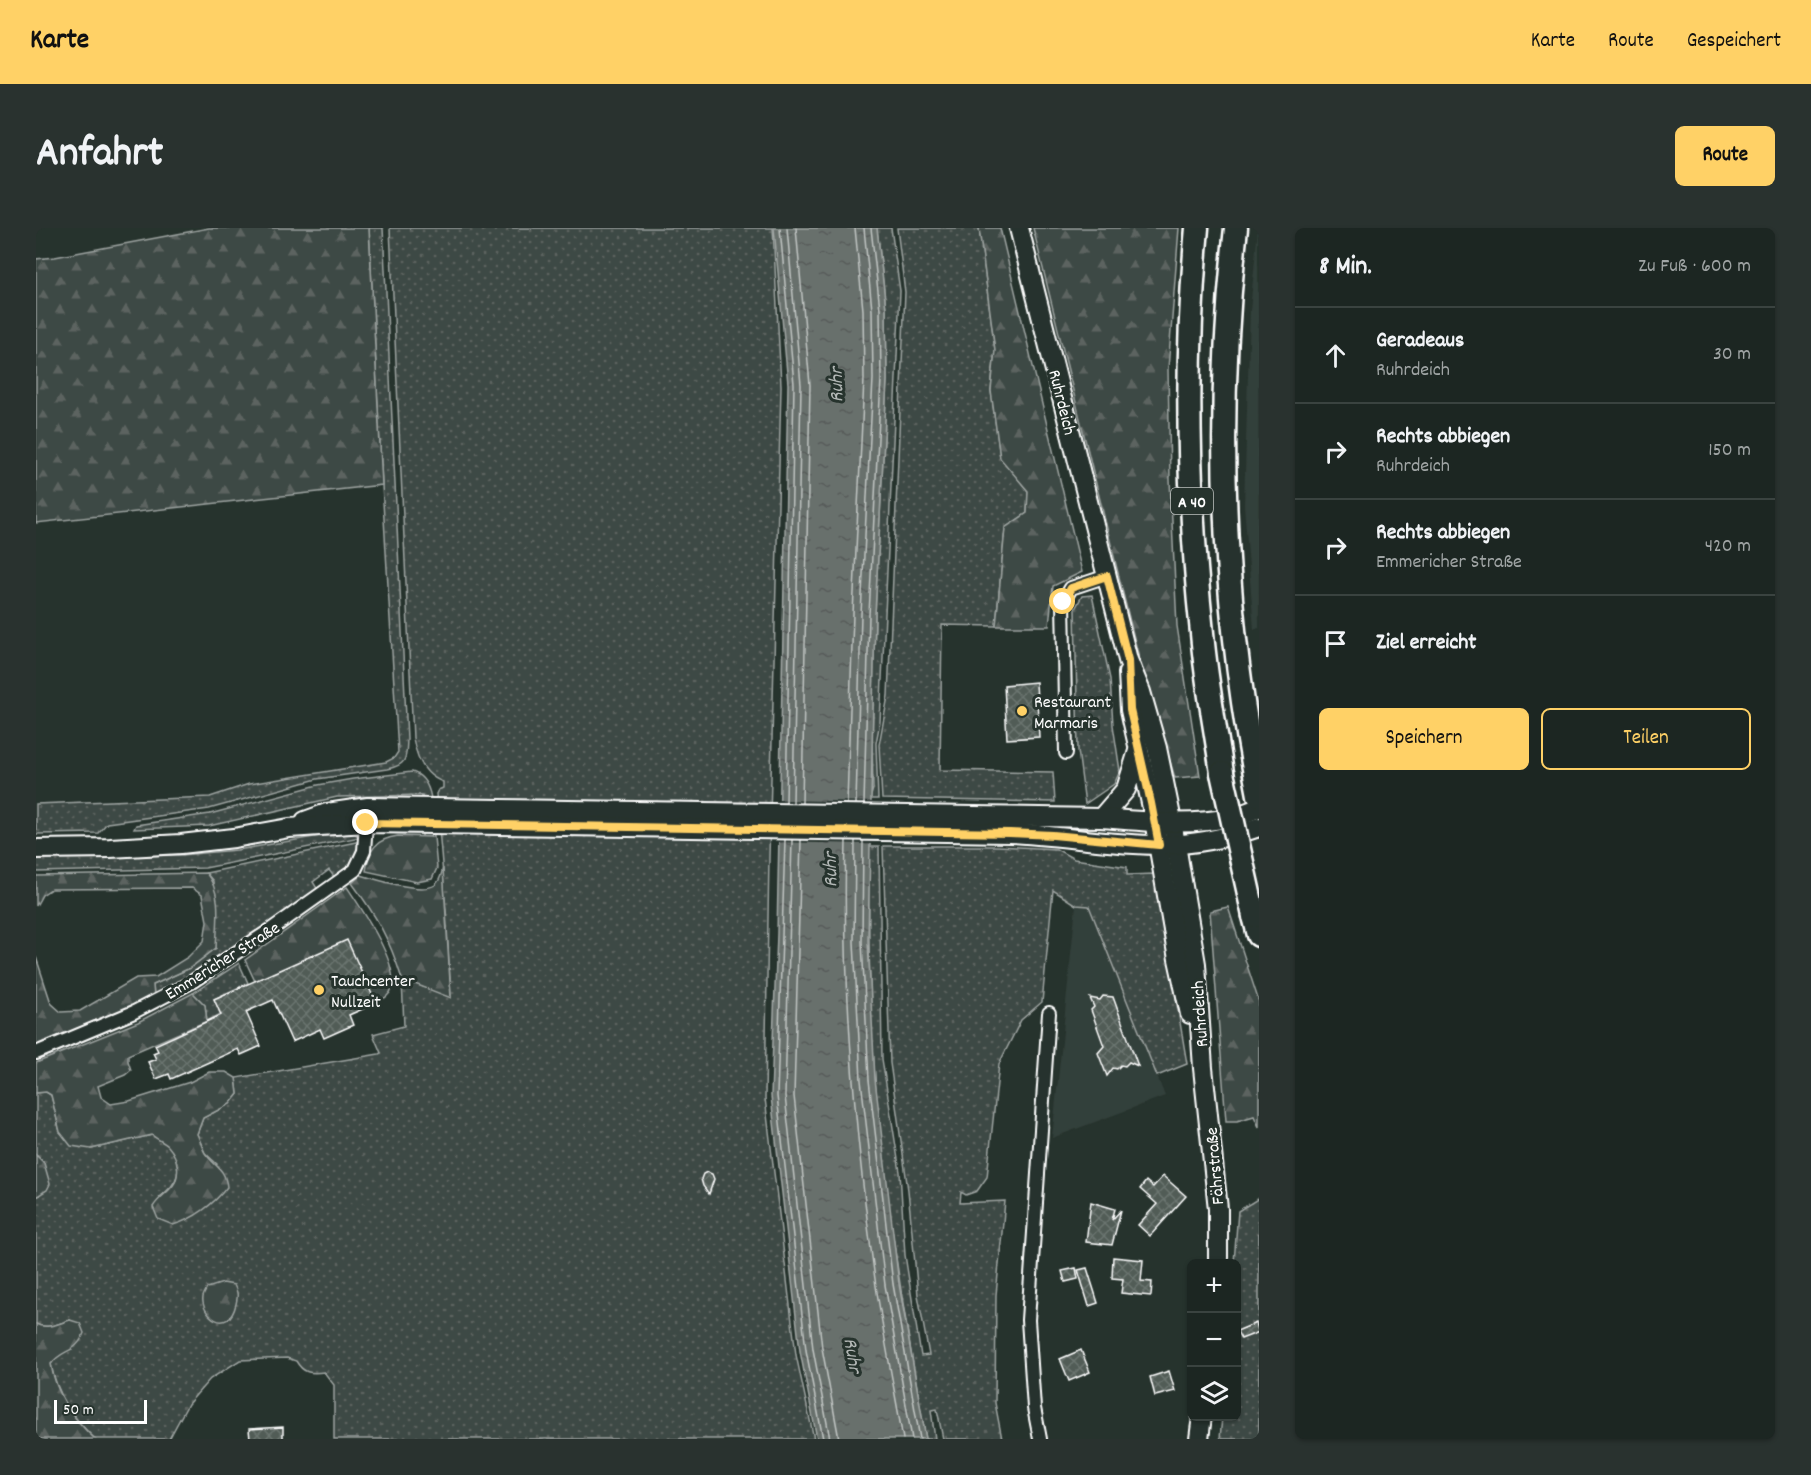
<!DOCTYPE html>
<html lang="de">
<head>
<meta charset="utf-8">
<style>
	:root { --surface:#1c2622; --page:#29322f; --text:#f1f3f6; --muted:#a0a5a5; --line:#3a4340; --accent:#ffd166 }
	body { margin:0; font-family:Dekko,sans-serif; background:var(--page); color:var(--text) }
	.controls { position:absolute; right:18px; bottom:18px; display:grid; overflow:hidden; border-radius:9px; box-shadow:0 2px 4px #0004 }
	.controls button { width:54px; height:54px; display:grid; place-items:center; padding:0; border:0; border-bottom:2px solid var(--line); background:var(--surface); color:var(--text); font:30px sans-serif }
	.scale { position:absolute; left:18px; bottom:15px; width:93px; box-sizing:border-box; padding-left:6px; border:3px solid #fff; border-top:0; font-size:16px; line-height:21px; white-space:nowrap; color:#fff; -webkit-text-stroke:4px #26332d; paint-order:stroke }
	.stop { position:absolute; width:18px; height:18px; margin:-14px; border:4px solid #ffd166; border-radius:50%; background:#fff }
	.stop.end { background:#ffd166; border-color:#fff; box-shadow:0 2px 6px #0008 }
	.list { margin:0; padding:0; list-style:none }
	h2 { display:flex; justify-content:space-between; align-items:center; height:78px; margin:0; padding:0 24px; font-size:26px }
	h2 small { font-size:20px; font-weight:400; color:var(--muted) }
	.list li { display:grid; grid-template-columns:39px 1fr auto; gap:18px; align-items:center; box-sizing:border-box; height:96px; padding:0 24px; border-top:2px solid var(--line) }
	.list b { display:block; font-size:22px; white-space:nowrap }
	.list p { margin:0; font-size:20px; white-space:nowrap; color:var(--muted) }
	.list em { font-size:20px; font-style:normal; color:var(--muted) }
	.actions { display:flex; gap:12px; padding:18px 24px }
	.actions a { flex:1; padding:14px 0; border:2px solid var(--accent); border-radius:9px; text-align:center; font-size:21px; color:var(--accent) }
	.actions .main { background:var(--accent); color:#111 }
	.icon { flex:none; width:33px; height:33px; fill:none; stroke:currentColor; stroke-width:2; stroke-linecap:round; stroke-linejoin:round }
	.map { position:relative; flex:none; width:1223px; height:1211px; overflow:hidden; border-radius:9px }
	header { display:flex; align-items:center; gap:36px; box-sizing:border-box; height:84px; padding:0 30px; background:var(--accent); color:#111 }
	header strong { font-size:28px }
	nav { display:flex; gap:33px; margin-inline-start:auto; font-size:21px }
	.intro { display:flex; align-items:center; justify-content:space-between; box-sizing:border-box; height:144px; padding:0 36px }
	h1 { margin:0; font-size:42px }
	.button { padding:15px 27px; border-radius:9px; background:var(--accent); color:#111; font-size:21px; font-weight:700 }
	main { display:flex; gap:36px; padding:0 36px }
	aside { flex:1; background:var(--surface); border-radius:9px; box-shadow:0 2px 4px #0004 }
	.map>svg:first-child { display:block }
	.built { fill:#333f3a }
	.green { fill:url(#green-dots); stroke:#9ea4a2; stroke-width:1.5 }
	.forest { fill:url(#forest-firs); stroke:#9ea4a2; stroke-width:1.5 }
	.water { fill:url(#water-ripples); stroke:#a4a9a7; stroke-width:1.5 }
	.pier { fill:#26332d }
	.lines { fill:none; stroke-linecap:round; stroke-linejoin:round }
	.shore { stroke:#c2c6c4; stroke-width:1.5 }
	.building { fill:url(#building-cross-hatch); stroke:#fff; stroke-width:1.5 }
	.minor-casing { stroke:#fff; stroke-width:16 }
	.secondary-casing { stroke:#fff; stroke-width:22 }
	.motorway-casing { stroke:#fff; stroke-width:27 }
	.minor { stroke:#26332d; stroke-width:12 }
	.secondary { stroke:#26332d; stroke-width:18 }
	.motorway { stroke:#26332d; stroke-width:22 }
	.motorway-bridge-casing { stroke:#fff; stroke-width:27; stroke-linecap:butt }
	.motorway-bridge { stroke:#26332d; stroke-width:22 }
	.route { stroke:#ffd166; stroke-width:8 }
	.poi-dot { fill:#ffd166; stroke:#26332d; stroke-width:2 }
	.labels { text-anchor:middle; stroke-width:6; stroke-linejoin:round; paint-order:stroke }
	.shield { fill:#26332d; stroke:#bec2c0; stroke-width:1.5 }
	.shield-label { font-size:16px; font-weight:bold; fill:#fff }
	.street-label { font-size:18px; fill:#fff; stroke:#26332d }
	.poi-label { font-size:18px; fill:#fff; stroke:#26332d; text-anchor:start }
	.water-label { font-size:20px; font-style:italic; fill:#b3b8b6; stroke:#26332d }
</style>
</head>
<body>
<header>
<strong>Karte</strong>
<nav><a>Karte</a><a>Route</a><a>Gespeichert</a></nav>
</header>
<div class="intro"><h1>Anfahrt</h1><a class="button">Route</a></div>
<main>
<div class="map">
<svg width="1223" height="1211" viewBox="0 0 1223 1211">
	<defs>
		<pattern id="green-dots" width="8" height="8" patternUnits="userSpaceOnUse" patternTransform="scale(1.5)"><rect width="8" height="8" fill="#3e4944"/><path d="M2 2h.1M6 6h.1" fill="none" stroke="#5b6460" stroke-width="1.8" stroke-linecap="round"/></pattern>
		<pattern id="forest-firs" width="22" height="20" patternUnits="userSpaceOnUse" patternTransform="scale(1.5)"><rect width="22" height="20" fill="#3e4944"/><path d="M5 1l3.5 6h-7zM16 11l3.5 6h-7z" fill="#5b6460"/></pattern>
		<pattern id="water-ripples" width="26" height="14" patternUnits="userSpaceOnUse" patternTransform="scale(1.5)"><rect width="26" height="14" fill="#67706c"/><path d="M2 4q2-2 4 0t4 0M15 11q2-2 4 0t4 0" fill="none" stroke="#575a59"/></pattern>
		<pattern id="building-cross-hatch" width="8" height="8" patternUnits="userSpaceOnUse" patternTransform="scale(1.5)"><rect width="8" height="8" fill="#515c57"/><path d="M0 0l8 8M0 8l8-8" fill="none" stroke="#6b7470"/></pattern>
	</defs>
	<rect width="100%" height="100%" fill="#26332d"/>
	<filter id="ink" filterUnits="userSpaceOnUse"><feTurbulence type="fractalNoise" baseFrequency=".0167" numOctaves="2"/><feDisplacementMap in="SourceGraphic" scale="12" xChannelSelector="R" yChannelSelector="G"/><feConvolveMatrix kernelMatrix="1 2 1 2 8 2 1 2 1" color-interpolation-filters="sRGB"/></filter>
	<g filter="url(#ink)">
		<g class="built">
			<polygon points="1222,0 1223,400 1218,401 1208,277 1214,83"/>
			<polygon points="1040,677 1053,678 1129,868 1016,910"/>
		</g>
		<g class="green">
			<path d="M333 0H347L371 511C370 530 372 537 351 541L281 551 173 581 71 595 62 605 0 606V576L174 569 213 556 350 534 358 530 362 524 346 257Z"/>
			<path d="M354 0H737L745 158 733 629 729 870 760 1127 778 1211H298V1157L288 1144C274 1146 267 1145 260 1133L251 1130 204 1132 174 1151 152 1176 133 1211H59C38 1192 20 1165 15 1136L23 1126 36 1121 34 1092C24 1095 10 1102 0 1096V969L3 968 8 935 0 927V865L10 864 15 867 24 904 55 921 116 907C121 911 129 914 133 918 149 938 143 956 123 969L181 936 169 925 161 906 167 890 194 876 202 866 200 850 343 826 345 825 337 806 368 798 366 751 415 769 410 682 400 566 402 562 407 560V554C387 547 380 528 377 510Z"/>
			<polygon points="841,0 855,0 864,63 844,494 840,515 842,571 834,571 837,561 836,511 839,387 851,152 850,81"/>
			<polygon points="861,0 943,0 959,122 955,163 964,229 992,263 991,285 969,300 960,398 906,397 904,542 1017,544 1019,574 846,571 843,517 852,468 869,64"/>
			<polygon points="1056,367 1074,451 1077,497 1084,543 1078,556 1049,576 1042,522 1039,381 1046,368"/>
			<path d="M376 544C400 551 396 588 398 609H386V567L301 569 173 598 98 601 100 597 174 586 282 557 317 551Z"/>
			<polygon points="314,603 324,609 169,640 0,644 0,630 145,627 201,622"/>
			<path d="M325 613C322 630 313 641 299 650L293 642 277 654 282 662C229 701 175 738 118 769L117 757 154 740 180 720 177 653 170 645Z"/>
			<path d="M847 618H962L1020 621 1038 631 1091 639V647L1119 646 1151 836 1121 848 1053 678 1040 677 1017 662 1006 774 985 792 963 836 951 949 941 963 930 967 925 964 924 975 969 973 960 1067 959 1175 966 1211H907L901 1181 895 1182 899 1211H890C869 1092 849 972 839 851 833 774 832 696 833 619H843L846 831 864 944 869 1027 885 1128 893 1127 882 1067 872 962 854 835Z"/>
			<polygon points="203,735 212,755 178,771 185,786 171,793 169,777 157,765"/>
			<polygon points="1223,970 1223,1211 1184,1211 1186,1189 1200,1188 1200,1036 1198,1035 1202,983"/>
		</g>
		<g class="forest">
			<polygon points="173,0 333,0 346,257 0,295 0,31 19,29"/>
			<polygon points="943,0 964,0 1046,344 1017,358 1013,398 960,398 969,300 991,285 992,263 964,230 955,163 959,122"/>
			<polygon points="997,0 1143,0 1132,141 1134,252 1141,398 1164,548 1139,550 1101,422"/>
			<path d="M362 608 398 609 401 640 396 651 381 654 330 643C333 621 340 611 362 608Z"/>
			<path d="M407 640 415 770 366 751C353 710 341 689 316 655L325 647C341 652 386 666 399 657 405 652 405 646 407 640Z"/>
			<path d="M170 645C187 665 181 695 180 720L154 740 117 757 118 769 0 819V729L15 775 25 784 44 783 100 750 120 749 152 729 168 713 171 693 166 667 156 660 15 661 6 667 0 678V648Z"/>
			<path d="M311 659C325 680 363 735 356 760 354 768 347 771 340 775L219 753 209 732Z"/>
			<polygon points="1192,679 1223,774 1223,899 1218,888 1201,893 1190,893 1174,683"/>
			<path d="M157 765 169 777 171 793 92 827V833L95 842 89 847 62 858 65 869 75 876 93 873 154 854 173 844H190L200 850 202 866 194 876 167 890 161 906C164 912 166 920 169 925 179 939 189 940 191 959 178 976 158 991 137 997L122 991 117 979C122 971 127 968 133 962 146 951 143 930 132 918 128 914 120 911 116 907L55 921 35 918 24 904 15 867 10 864 0 865V835L102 794Z"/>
			<polygon points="0,927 8,935 14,956 11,962 0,969"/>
			<path d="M187 1055 198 1057C202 1065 202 1067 200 1076 192 1110 164 1086 167 1069 168 1065 170 1063 171 1060Z"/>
			<path d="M34 1092 44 1095 48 1105C40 1126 27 1120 15 1136 19 1165 38 1192 59 1211H0V1096C10 1102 24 1095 34 1092Z"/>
		</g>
		<polygon class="water" points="738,0 841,0 850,81 851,152 839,387 832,713 839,851 863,1056 890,1211 781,1211 764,1123 735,868 741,706 752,156"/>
		<polygon class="pier" points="741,572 837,574 836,616 740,614"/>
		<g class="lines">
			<g class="shore">
				<polyline points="744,0 758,156 750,575"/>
				<polyline points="751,0 765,157 757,575"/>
				<polyline points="760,0 774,157 766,575"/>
				<polyline points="811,576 817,386 828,151 827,82 819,0"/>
				<polyline points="820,576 825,386 837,151 836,82 828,0"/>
				<polyline points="828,576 833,387 845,151 844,81 835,0"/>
				<polyline points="749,612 741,868 770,1122 787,1211"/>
				<polyline points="756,612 749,868 777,1121 794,1211"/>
				<polyline points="765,612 758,868 786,1120 803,1211"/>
				<path d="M810 613C806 762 819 911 840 1058 848 1109 858 1160 867 1211"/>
				<polyline points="819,613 818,714 825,852 849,1057 876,1211"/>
				<polyline points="827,613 826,714 833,852 857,1056 884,1211"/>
			</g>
		</g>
		<g class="building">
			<polygon points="1000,454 1003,509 971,511 968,457"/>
			<polygon points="311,712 340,775 313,787 317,797 288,810 284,801 256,814 237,772 210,784 225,818 205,827 202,821 135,851 133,846 120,851 112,834 120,831 117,825 122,823 119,817 185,787 178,771"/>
			<polygon points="1067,768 1077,769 1102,838 1093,834 1089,838 1085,837 1081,841 1077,840 1071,848 1062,825 1068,818 1055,782 1058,779 1054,770 1064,772"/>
			<polygon points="671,944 676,946 678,951 673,966 667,958 665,951 667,946"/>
			<polygon points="1127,948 1150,968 1114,1008 1102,997 1121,976 1104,961 1110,953 1117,959"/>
			<polygon points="1055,974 1079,981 1076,992 1085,982 1076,1017 1050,1014"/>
			<polygon points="1077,1029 1107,1032 1105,1053 1116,1054 1115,1068 1085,1065 1087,1051 1076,1050"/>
			<polygon points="1040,1040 1042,1051 1029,1054 1026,1043"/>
			<polygon points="1051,1040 1062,1075 1053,1078 1042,1042"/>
			<polygon points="1220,1095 1223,1104 1205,1111 1201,1103"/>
			<polygon points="1045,1122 1054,1144 1033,1153 1024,1131"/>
			<polygon points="1133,1143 1139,1163 1119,1168 1114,1149"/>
			<polygon points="247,1199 247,1211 214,1211 213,1201"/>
		</g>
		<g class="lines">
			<g class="minor-casing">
				<g id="minor">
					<polyline points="1030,525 1027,374 1035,360 1071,348"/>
					<polyline points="0,825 98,784 154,755 233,703 319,642 328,623 330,595"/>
					<polyline points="1004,1211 998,1180 992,1092 1013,785"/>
				</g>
			</g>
			<g class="secondary-casing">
				<g id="secondary">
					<polyline points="983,0 1092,432 1105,464 1121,520 1136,593 1160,736 1167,840 1182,981 1182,1036"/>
					<polyline points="1092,445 1094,482 1115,575 1142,731 1154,786"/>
					<polyline points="1065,590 1090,561 1102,523"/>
					<path d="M269 593 291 585 332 579 1065 590C1107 593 1154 599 1196 589 1205 587 1214 583 1223 580"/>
					<path d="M0 621 74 620 145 616 198 610 253 600 330 595 974 605C1024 607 1073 617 1123 617 1157 617 1191 610 1223 599"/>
					<polyline points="1163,1211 1166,1188"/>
				</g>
			</g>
			<g class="motorway-casing">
				<g id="motorway">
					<path d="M1161 0C1149 132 1152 273 1166 405 1170 452 1179 498 1186 545"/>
					<path d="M1200 0C1179 188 1186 381 1223 567"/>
					<polyline points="1218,688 1223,707"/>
				</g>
			</g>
			<use href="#minor" class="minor"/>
			<use href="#secondary" class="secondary"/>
			<use href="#motorway" class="motorway"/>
			<g class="motorway-bridge-casing">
				<polyline id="motorway-bridge" points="1186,545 1218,688"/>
			</g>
			<use href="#motorway-bridge" class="motorway-bridge"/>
		</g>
	</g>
	<g class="lines" filter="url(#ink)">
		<polyline class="route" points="330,595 974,605 1017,607 1123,617 1115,575 1094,482 1092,432 1071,348 1035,360 1027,374"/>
	</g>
	<g class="poi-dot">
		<circle cx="986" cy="483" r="6"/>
		<circle cx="283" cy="762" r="6"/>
	</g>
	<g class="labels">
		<rect class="shield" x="1135" y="260" width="42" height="26" rx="4.5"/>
		<g class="shield-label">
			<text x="1156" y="279">A 40</text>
		</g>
		<g class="street-label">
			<text transform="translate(1027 174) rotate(76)" y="6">Ruhrdeich</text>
			<text transform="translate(186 732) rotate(-32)" y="6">Emmericher Straße</text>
			<text transform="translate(1163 786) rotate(-94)" y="6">Ruhrdeich</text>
			<text transform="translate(1178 938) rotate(-95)" y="6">Fährstraße</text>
		</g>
		<g class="poi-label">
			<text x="998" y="479">Restaurant<tspan x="998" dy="21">Marmaris</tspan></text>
			<text x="295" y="758">Tauchcenter<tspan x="295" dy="21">Nullzeit</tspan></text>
		</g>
		<g class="water-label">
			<text transform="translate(799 157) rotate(-91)" y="7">Ruhr</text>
			<text transform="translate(793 642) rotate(-91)" y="7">Ruhr</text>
			<text transform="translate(818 1127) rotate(81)" y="7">Ruhr</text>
		</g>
	</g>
</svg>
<div class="controls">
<button>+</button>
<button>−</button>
<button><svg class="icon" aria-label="layers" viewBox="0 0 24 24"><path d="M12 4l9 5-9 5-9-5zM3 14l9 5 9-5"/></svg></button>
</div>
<div class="scale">50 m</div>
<div class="stop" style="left:1027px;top:374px"></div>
<div class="stop end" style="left:330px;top:595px"></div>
</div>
<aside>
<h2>8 Min.<small>Zu Fuß · 600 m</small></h2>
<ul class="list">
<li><svg class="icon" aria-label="ahead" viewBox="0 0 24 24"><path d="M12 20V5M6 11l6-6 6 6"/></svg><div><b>Geradeaus</b><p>Ruhrdeich</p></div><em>30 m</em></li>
<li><svg class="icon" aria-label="right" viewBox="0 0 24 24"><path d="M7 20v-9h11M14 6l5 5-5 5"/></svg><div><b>Rechts abbiegen</b><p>Ruhrdeich</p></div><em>150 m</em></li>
<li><svg class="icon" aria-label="right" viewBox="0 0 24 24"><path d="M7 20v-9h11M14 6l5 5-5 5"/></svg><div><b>Rechts abbiegen</b><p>Emmericher Straße</p></div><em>420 m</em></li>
<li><svg class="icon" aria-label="arrive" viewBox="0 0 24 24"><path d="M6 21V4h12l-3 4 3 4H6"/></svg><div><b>Ziel erreicht</b></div></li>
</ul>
<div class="actions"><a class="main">Speichern</a><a>Teilen</a></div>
</aside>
</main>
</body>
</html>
